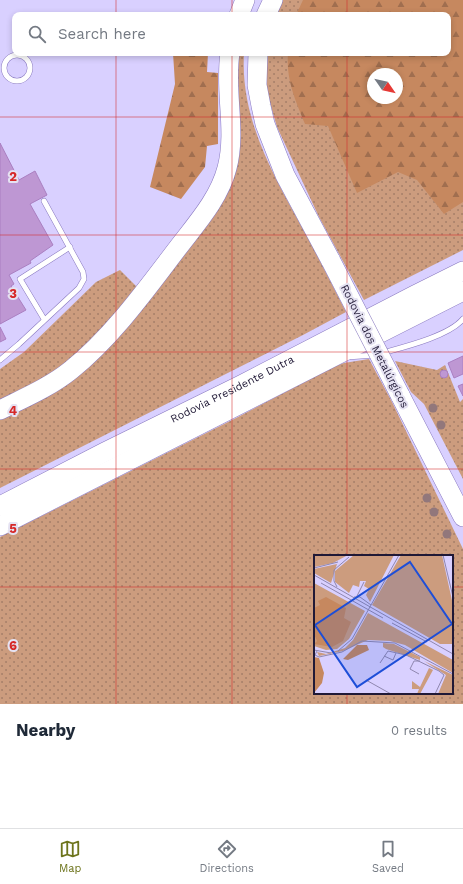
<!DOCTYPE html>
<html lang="en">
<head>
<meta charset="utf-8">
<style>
	:root { --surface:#fff; --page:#f6f6f7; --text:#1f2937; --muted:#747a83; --line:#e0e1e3; --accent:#6d741c }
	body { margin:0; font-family:"Work Sans",sans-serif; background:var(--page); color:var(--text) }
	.compass { position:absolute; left:367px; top:68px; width:36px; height:36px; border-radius:50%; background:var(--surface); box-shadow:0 2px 6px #0003; rotate:124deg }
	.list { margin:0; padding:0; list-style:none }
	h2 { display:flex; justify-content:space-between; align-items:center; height:52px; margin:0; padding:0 16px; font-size:17px }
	h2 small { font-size:13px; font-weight:400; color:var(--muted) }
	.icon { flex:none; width:22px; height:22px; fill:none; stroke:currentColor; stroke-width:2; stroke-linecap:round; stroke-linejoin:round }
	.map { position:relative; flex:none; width:463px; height:704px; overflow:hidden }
	.search { position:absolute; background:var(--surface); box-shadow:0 2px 6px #0003; left:12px; right:12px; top:12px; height:44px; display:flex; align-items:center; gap:10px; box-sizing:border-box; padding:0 14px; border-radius:8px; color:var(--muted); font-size:15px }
	.sheet { height:124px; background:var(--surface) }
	nav { display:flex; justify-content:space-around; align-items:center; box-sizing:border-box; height:56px; border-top:1px solid var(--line); background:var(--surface); font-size:11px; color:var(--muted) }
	nav a { display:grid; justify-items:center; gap:2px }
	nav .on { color:var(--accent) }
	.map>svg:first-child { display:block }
	.grass { fill:url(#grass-dots); fill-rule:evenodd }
	.forest { fill:url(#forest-firs); fill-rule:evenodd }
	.building { fill:#be97d3; stroke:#aa7fc1 }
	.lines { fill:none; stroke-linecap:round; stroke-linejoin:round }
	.lane-casing { stroke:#8979c0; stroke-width:6 }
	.highway-casing { stroke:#8979c0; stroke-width:20 }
	.lane { stroke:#fff; stroke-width:5 }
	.highway { stroke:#fff; stroke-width:19 }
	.highway-bridge-casing { stroke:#8979c0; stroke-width:20; stroke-linecap:butt }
	.highway-bridge { stroke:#fff; stroke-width:19 }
	.tree { fill:#92777b }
	.grid { fill:none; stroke:#d62828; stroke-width:1; stroke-opacity:0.55 }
	.labels { text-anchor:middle; stroke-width:4; stroke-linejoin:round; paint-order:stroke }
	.street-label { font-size:11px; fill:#201936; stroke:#e5e2f2 }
	.inset-road { fill:none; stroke:#8f87af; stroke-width:1 }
	.view { fill:#1d4ed8; fill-opacity:0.15; stroke:#1d4ed8; stroke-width:2 }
	.inset-edge { fill:none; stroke:#201936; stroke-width:2 }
	.grid-label { font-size:13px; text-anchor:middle; font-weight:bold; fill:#d62828; stroke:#e5e2f2; stroke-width:4; stroke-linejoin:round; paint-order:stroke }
</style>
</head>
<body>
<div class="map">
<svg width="463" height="704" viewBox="0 0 463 704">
	<defs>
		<pattern id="grass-dots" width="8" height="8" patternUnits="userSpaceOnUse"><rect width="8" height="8" fill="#cc9c7e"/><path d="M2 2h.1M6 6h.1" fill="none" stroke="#a57e68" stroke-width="1.8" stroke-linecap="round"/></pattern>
		<pattern id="forest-firs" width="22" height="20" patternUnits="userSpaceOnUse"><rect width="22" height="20" fill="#c6885f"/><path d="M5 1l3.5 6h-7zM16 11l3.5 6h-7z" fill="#a06e4f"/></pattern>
	</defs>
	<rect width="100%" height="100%" fill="#d9d0ff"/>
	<g class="grass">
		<path d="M280 0H463V250L364 300 319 217 277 127 267 93 266 53H448V15H274ZM373 74H397V98H373Z"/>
		<path d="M235 53H244C240 119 274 176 304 231 319 258 332 285 346 312L303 335 0 488V417L42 397 220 204Z"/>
		<polygon points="120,270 139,289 96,338 59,371 0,402 0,369 24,352 96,282"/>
		<path d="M369 359 392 402 463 549V704H0V537L238 417 333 367 344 363ZM315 556H452V693H315Z"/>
		<polygon points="395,361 437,370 445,365 460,402 463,399 463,479 424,404 411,392"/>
	</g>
	<g class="forest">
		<path d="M303 0H463V202L444 214 417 180 398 172 357 193 328 126 305 124C295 99 286 80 288 53H448V15H296ZM373 74H397V98H373Z"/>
		<polygon points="173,53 208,53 207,72 218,73 218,144 207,146 205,167 181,199 150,187 175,84"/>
	</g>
	<g class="building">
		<polygon points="0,143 19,180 35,171 47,195 30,204 53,245 30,261 31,263 9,275 14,284 11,286 26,310 0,324"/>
		<polygon points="0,327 6,339 0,342"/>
		<polygon points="463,356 463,374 454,378 448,363"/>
		<circle cx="444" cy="374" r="4"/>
		<polygon points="463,384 463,396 458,386"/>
	</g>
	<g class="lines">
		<g class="lane-casing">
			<g id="lane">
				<circle cx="17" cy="68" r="13"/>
				<polyline points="44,319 20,279 70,247"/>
				<path d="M382 353C404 347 449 336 463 319"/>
				<polyline points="347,357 375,355"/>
				<polyline points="0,360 19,344 79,288 84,279 83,272 44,201"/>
			</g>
		</g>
		<g class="highway-casing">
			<g id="highway">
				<polyline points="239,15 245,0"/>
				<polyline points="266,15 273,0"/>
				<polyline points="258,53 257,85 261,106 265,124 285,175 331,261"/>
				<polyline points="400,395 463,517"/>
				<path d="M0 410C24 398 50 387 71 370 112 337 145 291 177 249 196 224 219 199 227 168 237 130 224 91 230 53"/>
				<path id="s1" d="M0 506 105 452 241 385 415 295 463 271"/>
				<polyline points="0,526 463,291"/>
			</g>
		</g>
		<use href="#lane" class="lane"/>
		<use href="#highway" class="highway"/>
		<g class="highway-bridge-casing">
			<polyline id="highway-bridge" points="331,261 400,395"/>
		</g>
		<use href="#highway-bridge" class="highway-bridge"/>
	</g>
	<g class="tree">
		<circle cx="433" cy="408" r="4.5"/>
		<circle cx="441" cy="425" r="4.5"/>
		<circle cx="427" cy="498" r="4.5"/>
		<circle cx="434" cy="512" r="4.5"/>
		<circle cx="447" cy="534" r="4.5"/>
	</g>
	<path class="grid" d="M116 0V15M232 0V15M347 0V15M116 53V704M232 53V704M347 53V556M0 117H463M0 235H463M0 352H463M0 469H463M0 587H315M452 587H463M347 693V704"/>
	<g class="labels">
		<g class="street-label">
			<text transform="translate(375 346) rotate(63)" y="4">Rodovia dos Metalúrgicos</text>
			<text dy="4" stroke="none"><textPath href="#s1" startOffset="260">Rodovia Presidente Dutra</textPath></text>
		</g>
	</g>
	<g transform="translate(314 555)">
		<rect width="139" height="139" fill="#d9d0ff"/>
		<path d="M0 0H34L19 8 0 12ZM40 0H80L56 47 52 40 55 34 50 31 52 26H46L45 32 39 30 35 38 21 27V16ZM87 0H128L139 50V89H126L58 50ZM23 9 17 28 0 18V14ZM0 28 51 56 35 84 23 94 12 95 0 91ZM54 58 139 105V118L91 90 76 86 54 85 29 96 5 101 3 97 12 99 31 93 39 85ZM69 88 80 89 106 102V105L72 94 69 92ZM110 106 139 120V139H124L132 120ZM115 113 119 115 106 139H103L105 134H98V126L106 132Z" fill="#cc9c7e"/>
		<path d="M12 42 32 53 30 63 37 67 29 86 18 92 0 89 3 86 0 79V53L6 50 4 46ZM43 90H53L55 95 34 105 29 104ZM0 102 5 103 10 118 8 128 0 138Z" fill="#c6885f"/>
		<path d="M131 31 135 38 120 43 117 38Z" fill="#cc9c7e"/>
		<path class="inset-road" d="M129 0 139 42M0 13 24 7M0 20 139 99M7 28 69 63M23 32 20 26V15L35 2M43 41 50 27M40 42H46L57 50M78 68 113 87M0 95 17 98M3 96 1 100 5 102 28 97 48 86 81 88 139 119M24 96 38 84 85 0M70 101 79 105 82 98M66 108 74 96 92 100 125 116 130 120 121 139M105 119 96 114 100 106H106M52 125 77 139"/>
		<path class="view" d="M96 7 138 69 43 132 1 70Z"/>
		<rect width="139" height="139" class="inset-edge"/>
	</g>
	<g class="grid-label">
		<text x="13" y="181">2</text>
		<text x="13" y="298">3</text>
		<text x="13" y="415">4</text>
		<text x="13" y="533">5</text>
		<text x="13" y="650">6</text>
	</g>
</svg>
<svg class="compass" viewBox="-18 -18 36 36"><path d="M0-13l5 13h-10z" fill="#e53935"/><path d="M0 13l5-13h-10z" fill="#747a83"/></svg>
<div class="search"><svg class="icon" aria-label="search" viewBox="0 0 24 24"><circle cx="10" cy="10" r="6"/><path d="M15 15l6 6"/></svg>Search here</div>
</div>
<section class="sheet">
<h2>Nearby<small>0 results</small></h2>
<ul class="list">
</ul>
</section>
<nav>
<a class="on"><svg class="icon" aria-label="map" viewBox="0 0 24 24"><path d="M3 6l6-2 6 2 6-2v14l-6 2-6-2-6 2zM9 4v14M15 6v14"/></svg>Map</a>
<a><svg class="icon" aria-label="directions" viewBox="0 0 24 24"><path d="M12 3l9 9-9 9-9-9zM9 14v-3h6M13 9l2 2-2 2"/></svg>Directions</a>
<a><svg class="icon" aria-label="saved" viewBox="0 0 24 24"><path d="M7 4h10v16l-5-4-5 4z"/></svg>Saved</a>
</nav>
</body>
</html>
